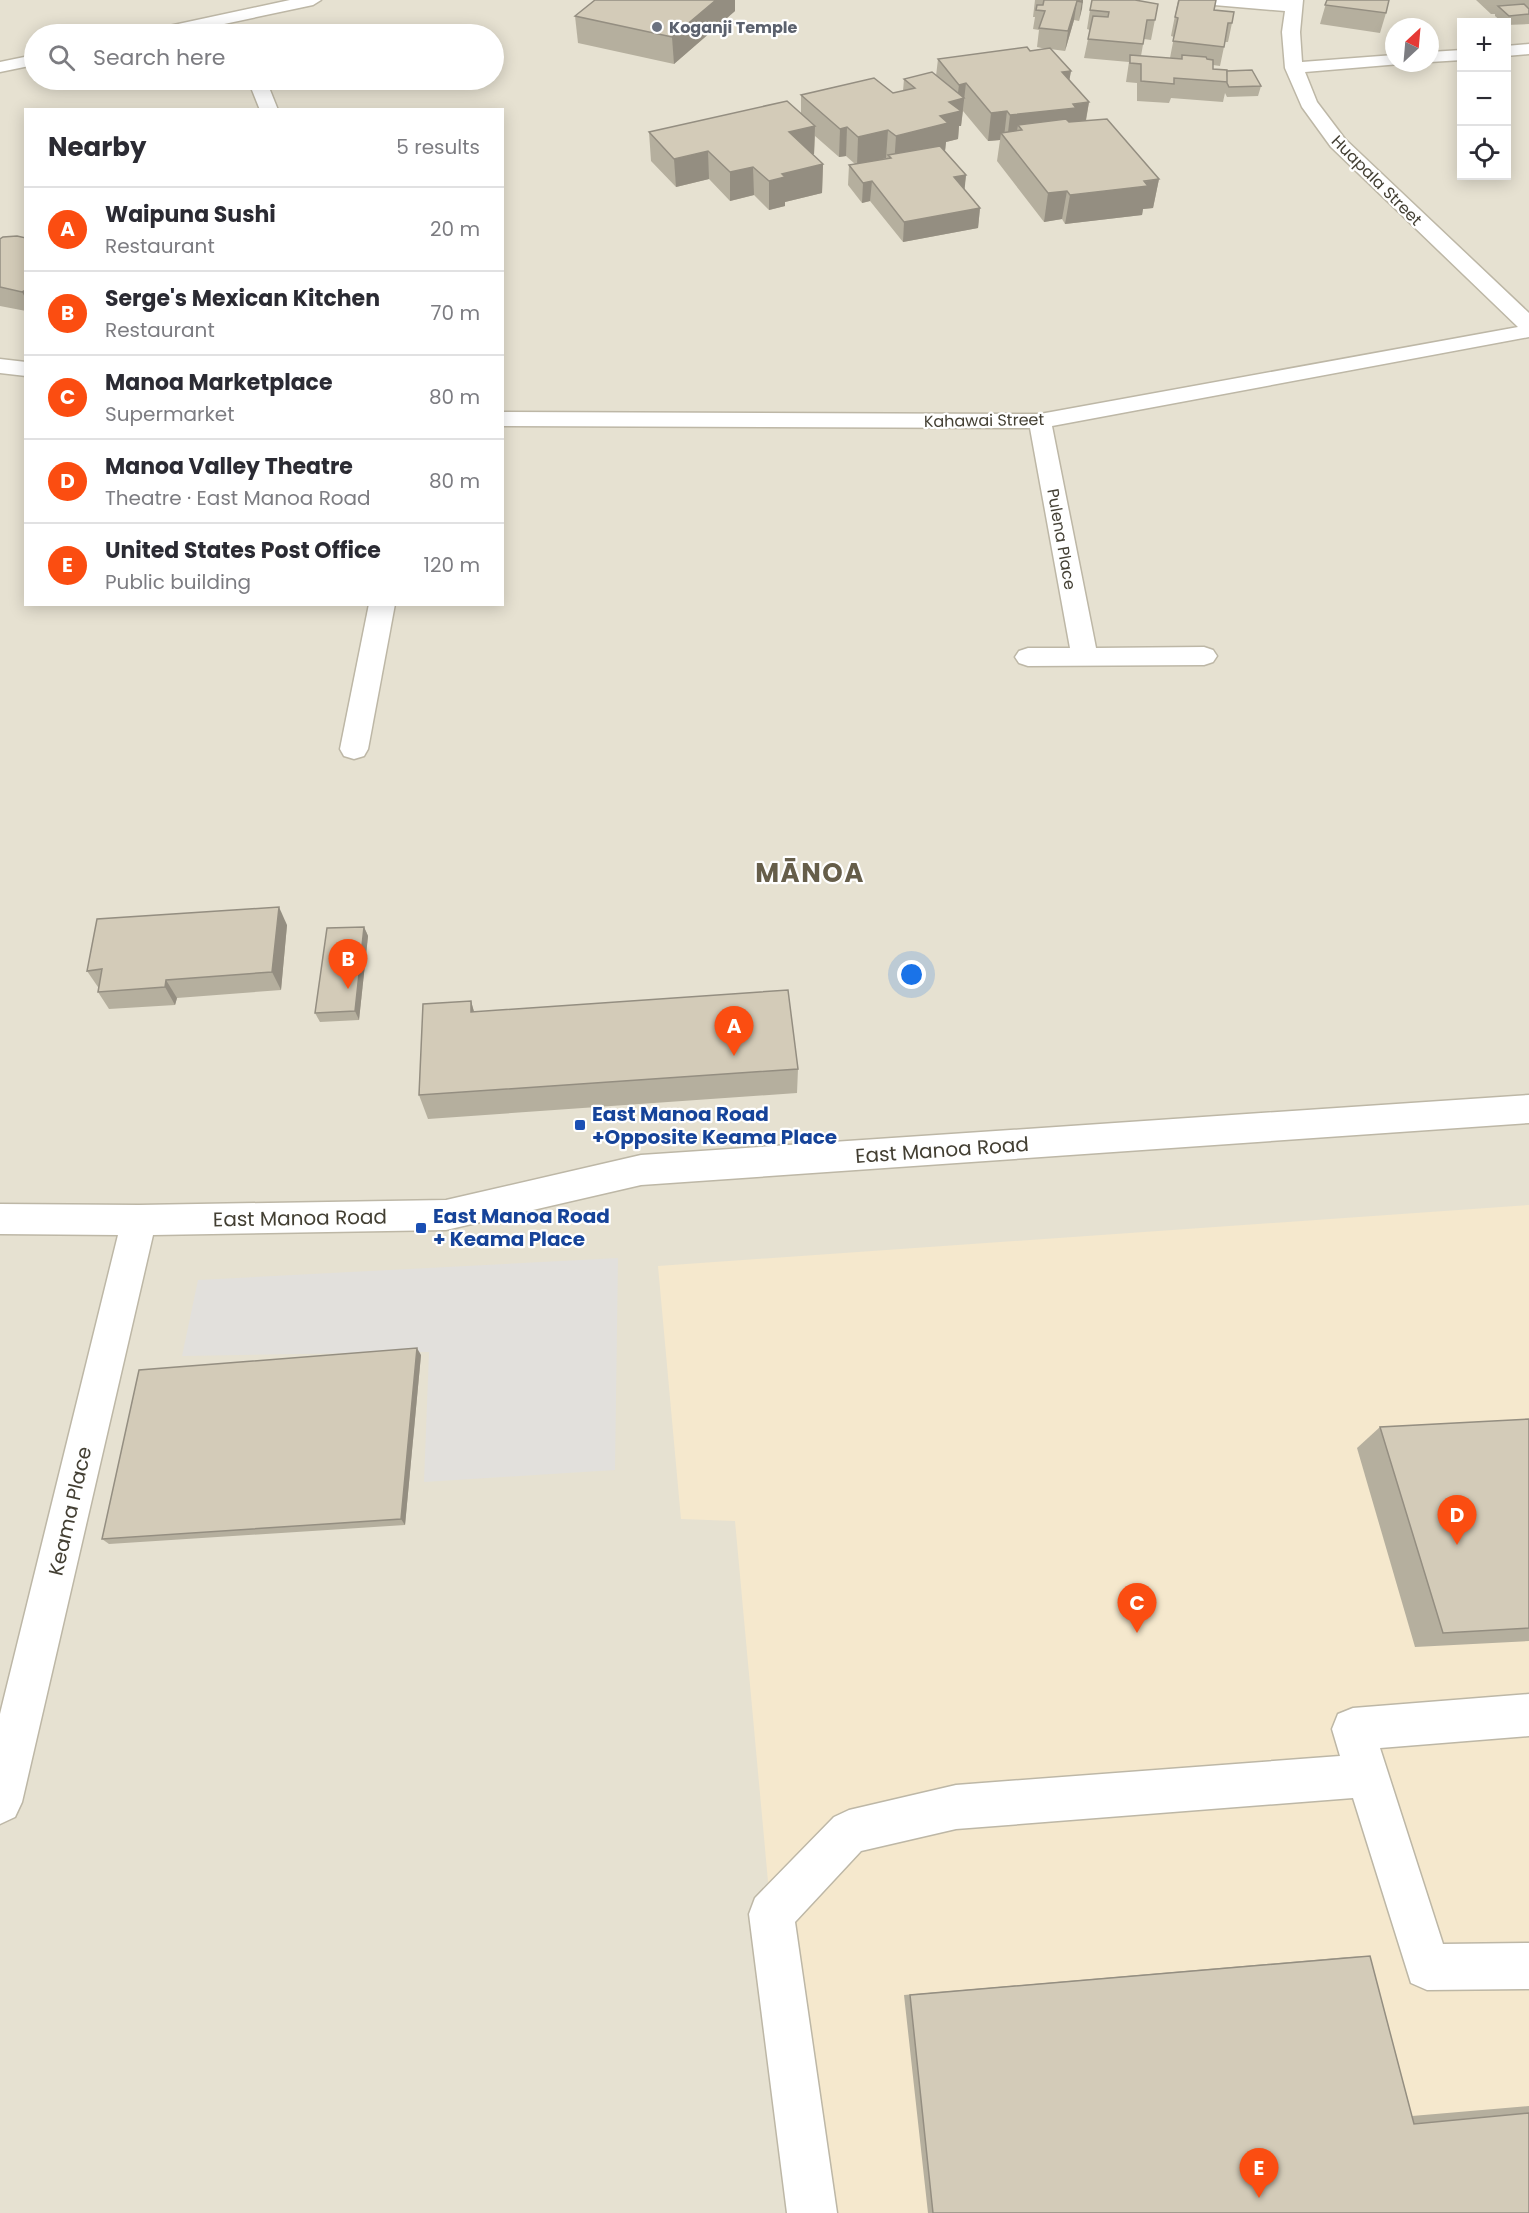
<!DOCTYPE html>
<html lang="en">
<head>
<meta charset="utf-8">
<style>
	:root { --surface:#fff; --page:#f2f2f3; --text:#2b2b33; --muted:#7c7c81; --line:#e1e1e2; --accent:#fb4d11 }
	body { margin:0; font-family:Poppins,sans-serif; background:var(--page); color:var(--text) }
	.controls { position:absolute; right:18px; top:18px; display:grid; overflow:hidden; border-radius:0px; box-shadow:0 3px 15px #0003 }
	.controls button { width:54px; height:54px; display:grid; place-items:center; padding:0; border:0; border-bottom:2px solid var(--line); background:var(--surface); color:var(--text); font:30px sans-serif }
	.compass { position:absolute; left:1385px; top:18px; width:54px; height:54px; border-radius:50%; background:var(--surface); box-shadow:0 3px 15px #0003; rotate:26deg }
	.you { position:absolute; left:912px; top:975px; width:21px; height:21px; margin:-15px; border:4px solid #fff; border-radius:50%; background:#1a73e8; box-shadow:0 0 0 9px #1a73e833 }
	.badge { display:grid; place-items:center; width:39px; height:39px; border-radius:50%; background:var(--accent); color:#fff; font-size:20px; font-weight:700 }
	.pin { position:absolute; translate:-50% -50px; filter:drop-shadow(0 2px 3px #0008) }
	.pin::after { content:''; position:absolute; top:32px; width:21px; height:18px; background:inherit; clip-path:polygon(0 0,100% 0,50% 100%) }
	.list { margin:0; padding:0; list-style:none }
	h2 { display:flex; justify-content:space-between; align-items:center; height:78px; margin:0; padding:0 24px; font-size:26px }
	h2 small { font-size:20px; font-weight:400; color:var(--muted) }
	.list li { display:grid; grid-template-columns:39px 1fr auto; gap:18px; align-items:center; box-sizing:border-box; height:84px; padding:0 24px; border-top:2px solid var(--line) }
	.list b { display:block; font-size:22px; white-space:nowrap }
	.list p { margin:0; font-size:20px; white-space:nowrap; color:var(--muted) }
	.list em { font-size:20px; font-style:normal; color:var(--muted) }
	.icon { flex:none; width:33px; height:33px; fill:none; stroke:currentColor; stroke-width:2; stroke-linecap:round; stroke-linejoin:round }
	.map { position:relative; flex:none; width:1529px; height:2213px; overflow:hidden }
	.search { position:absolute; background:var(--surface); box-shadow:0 3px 15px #0003; left:24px; top:24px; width:480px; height:66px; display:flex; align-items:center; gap:15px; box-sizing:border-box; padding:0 21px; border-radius:33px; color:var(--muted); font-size:22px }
	.panel { position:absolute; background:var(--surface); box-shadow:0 3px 15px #0003; left:24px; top:108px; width:480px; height:498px; border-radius:0px }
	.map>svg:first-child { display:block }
	.residential { fill:#e6e1d1; fill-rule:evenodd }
	.commercial { fill:#f5e8cd }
	.parking { fill:#e2e0dc }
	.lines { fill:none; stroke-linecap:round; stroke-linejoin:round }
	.minor-casing { stroke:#bdb7a6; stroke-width:3 }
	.minor { fill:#fff; fill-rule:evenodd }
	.wall { fill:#b5af9e }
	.shaded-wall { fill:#948e81 }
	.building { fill:#d3cbb8; stroke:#948e81; stroke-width:1.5 }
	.worship-dot { fill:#6b7280; stroke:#fff; stroke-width:2 }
	.transit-dot { fill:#1a4fb4; stroke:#fff; stroke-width:2 }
	.labels { text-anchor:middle; stroke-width:4.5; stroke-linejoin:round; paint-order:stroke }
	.far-worship-label { font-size:16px; font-weight:bold; fill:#5b616d; stroke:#fff; text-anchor:start }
	.far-street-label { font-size:16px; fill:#433f33; stroke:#fff }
	.transit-label { font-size:20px; font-weight:bold; fill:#164399; stroke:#fff; text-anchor:start }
	.street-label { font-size:20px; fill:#433f33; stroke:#fff }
	.district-label { font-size:26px; font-weight:bold; letter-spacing:1.5px; fill:#665e4a; stroke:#fff }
</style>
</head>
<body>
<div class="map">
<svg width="1529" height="2213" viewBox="0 0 1529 2213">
	<rect width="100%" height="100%" fill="#f2efe3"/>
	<path class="residential" d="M0 0H1529V2213H0ZM1462 22H1506V176H1462ZM1394 27H1430V63H1394ZM34 34H494V80H34ZM26 110H502V604H26Z"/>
	<polygon class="commercial" points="1529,1205 1529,2213 812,2213 771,1914 735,1521 681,1519 658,1266"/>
	<polygon class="parking" points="618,1258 615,1470 424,1482 429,1352 182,1356 198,1280"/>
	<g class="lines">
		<g class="minor-casing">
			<g id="minor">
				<polygon points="290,0 321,0 313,5 177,34 146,34 149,30 155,29"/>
				<polygon points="1206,0 1303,0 1300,32 1302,62 1394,55 1394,63 1400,64 1305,72 1317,102 1345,139 1529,313 1529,337 1052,426 1096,648 1204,647 1213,650 1217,656 1213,662 1204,665 1028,666 1019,663 1015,657 1019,651 1028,648 1070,648 1030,428 502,426 502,412 1040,414 1518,327 1331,147 1302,107 1285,68 1282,32 1285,11 1214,5"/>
				<polygon points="1529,44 1529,54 1506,56 1506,46"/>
				<polygon points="1462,50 1462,60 1430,62 1430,52"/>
				<polygon points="34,55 34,65 0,72 0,62"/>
				<polygon points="248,80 266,80 278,110 260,110"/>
				<polygon points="0,359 26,362 26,376 0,373"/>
				<polygon points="369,604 395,604 368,749 364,756 354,759 344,756 340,749"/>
				<polygon points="1529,1095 1529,1123 641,1185 446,1230 153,1235 22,1802 15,1817 0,1824 0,1714 118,1235 0,1234 0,1204 139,1205 446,1200 641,1155"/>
				<polygon points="1529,1694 1529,1736 1380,1748 1443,1944 1529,1943 1529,1989 1427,1990 1411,1983 1353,1798 956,1829 861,1851 795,1922 837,2213 787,2213 749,1914 755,1898 834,1817 849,1810 956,1785 1340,1756 1332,1729 1338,1714 1353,1708"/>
			</g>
		</g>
		<use href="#minor" class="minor"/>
	</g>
	<g class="wall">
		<polygon points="1035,0 1083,0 1079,21 1074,20 1065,51 1050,49 1071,71 1069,80 1089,102 1086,121 1159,179 1153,208 1143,209 1142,215 1065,224 1062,219 1044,222 997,161 1000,140 988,141 963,111 961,126 959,126 958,139 946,142 945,151 966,175 964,190 980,208 978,228 903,242 870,201 862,203 848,185 849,165 855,164 846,156 839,157 815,136 814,154 813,155 823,164 822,193 785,202 785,206 769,210 754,195 730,201 709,179 676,187 651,161 649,132 801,113 801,95 893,93 903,91 904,79 936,76 938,59 1046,49 1037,47 1039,30 1033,29 1035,17 1033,17"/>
		<polygon points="1178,0 1214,10 1232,23 1228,42 1225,42 1220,66 1213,65 1213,69 1227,71 1261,86 1258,96 1227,97 1225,93 1223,102 1171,98 1169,103 1137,101 1137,83 1126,82 1129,62 1084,58 1090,30 1087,29 1090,10 1158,4 1151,40 1144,39 1141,56 1170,58 1174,37 1171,36"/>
		<polygon points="1327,0 1386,13 1380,33 1320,24"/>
		<polygon points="1476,0 1529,0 1529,24 1506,25 1506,22 1502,22 1495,16 1495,14 1491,14"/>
		<polygon points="735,11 674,64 578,43 575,16"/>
		<polygon points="26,238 26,311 0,306 0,239"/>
		<polygon points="287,925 281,990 177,998 175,1005 109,1009 98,992 98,987 87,971"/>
		<polygon points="364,927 368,936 359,1020 320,1022 315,1013"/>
		<polygon points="471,1001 474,1012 798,1069 797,1093 428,1119 419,1095"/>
		<polygon points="421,1355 405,1525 109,1544 102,1539"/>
		<polygon points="1529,1419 1529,1641 1415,1647 1357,1448 1380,1427"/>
		<polygon points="1370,1956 1412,2116 1529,2106 1529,2213 928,2213 904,1995 1348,1957"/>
	</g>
	<g class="shaded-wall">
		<polygon points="716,0 735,0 735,11 674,64 672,37"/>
		<polygon points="1082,0 1083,0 1082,9 1079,21"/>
		<polygon points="1077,1 1074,20 1065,51 1068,31"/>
		<polygon points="1071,71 1066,99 1062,72"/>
		<polygon points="966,83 961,126 959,126 958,139 946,142 945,151 894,165 896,136 949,102 957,100 959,85"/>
		<polygon points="1089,102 1084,130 1022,130 1018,125 1015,142 1007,141 1010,115"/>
		<polygon points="1007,111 1004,137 1001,133 1000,140 988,141 991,113"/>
		<polygon points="815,126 814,154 789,161 789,132"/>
		<polygon points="847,127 846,156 839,157 840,129"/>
		<polygon points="888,130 886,158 857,166 858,137"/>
		<polygon points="708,151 709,179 676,187 674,159"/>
		<polygon points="823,164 822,193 785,202 785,206 769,210 769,181 782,174"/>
		<polygon points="753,167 754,195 730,201 730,172"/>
		<polygon points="966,175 964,195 954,177"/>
		<polygon points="1159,179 1153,208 1143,209 1142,215 1065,224 1070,195"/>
		<polygon points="872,181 870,201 862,203 863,183"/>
		<polygon points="1067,191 1062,219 1044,222 1048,193"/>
		<polygon points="980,208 978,228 903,242 904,222"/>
		<polygon points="26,290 26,299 22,292"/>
		<polygon points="279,907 287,925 281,990 272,972"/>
		<polygon points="364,927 368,936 359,1020 355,1011"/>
		<polygon points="166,980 177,998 175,1005 165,987"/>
		<polygon points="471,1001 478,1026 471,1012"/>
		<polygon points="417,1348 421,1355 405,1525 401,1519"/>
	</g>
	<g class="building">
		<polygon points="595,0 716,0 672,37 575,16"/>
		<polygon points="1044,0 1082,0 1082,2 1077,1 1068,31 1039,28 1045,11 1036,10 1037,5 1043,5"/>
		<polygon points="1092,0 1135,0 1158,4 1155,20 1147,20 1143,44 1088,39 1093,16 1108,17 1109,12 1090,10"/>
		<polygon points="1179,0 1216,0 1214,10 1234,12 1232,23 1228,23 1224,47 1173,41 1178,18 1175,17"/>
		<polygon points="1327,0 1389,0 1386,13 1325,5"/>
		<polygon points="1524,4 1529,9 1529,14 1509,16 1498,6"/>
		<polygon points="1027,47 1030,51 1050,48 1071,71 1062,72 1089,102 1073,104 1076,108 1010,115 1007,111 991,113 966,83 959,85 938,59"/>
		<polygon points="1130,55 1182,59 1182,55 1206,57 1207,59 1213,60 1213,69 1227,70 1228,82 1174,78 1174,84 1141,81 1141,64 1130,63"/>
		<polygon points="1252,70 1261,86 1229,87 1227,83 1227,71"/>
		<polygon points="932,72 964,98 949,102 961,111 940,116 948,123 896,136 888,130 858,137 847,127 840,129 801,95 874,78 893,93 915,88 904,79"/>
		<polygon points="787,101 815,126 789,132 823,164 782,174 785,177 769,181 753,167 730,172 708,151 674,159 649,132"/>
		<polygon points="1066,119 1069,122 1107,119 1159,179 1144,181 1148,186 1070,195 1067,191 1048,193 1001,133 1022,130 1018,125"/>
		<polygon points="940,146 966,175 954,177 980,208 904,222 872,181 863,183 849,165 891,158 888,155"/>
		<polygon points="17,236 26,238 26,290 22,292 0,287 0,239 3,237"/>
		<polygon points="279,907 272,972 166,980 165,987 98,992 102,969 87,971 97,919"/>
		<polygon points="364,927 355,1011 315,1013 327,928"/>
		<polygon points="788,990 798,1069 419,1095 423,1004 471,1001 471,1012"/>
		<polygon points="417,1348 401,1519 102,1539 139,1370"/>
		<polygon points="1529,1419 1529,1628 1443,1633 1380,1427"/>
		<polygon points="1370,1956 1414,2124 1529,2113 1529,2213 933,2213 910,1995"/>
	</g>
	<circle class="worship-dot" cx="657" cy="27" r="6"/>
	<g class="transit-dot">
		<rect x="574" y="1119" width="12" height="12" rx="3"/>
		<rect x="415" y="1222" width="12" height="12" rx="3"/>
	</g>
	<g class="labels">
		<g class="far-worship-label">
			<text x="669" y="33">Koganji Temple</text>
		</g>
		<g class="far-street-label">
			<text transform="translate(1377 180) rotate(45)" y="6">Huapala Street</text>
			<text transform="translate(984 420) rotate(-1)" y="6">Kahawai Street</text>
			<text transform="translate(1062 539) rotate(80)" y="6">Pulena Place</text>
		</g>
		<g class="transit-label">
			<text x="592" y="1121">East Manoa Road<tspan x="592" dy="23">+Opposite Keama Place</tspan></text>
			<text x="433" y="1223">East Manoa Road<tspan x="433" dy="23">+ Keama Place</tspan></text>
		</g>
		<g class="street-label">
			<text transform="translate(942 1150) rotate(-4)" y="7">East Manoa Road</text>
			<text transform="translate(300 1218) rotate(-1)" y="7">East Manoa Road</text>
			<text transform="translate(70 1511) rotate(-77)" y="7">Keama Place</text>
		</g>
		<g class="district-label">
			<text x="810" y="882">MĀNOA</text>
		</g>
	</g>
</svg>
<div class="controls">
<button>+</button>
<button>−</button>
<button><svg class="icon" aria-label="locate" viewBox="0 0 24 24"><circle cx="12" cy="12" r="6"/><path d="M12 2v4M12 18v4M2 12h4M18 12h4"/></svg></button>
</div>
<svg class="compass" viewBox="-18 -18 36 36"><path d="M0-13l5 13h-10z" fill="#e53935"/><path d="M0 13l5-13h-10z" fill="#7c7c81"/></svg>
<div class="you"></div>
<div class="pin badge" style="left:734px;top:1056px">A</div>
<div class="pin badge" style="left:348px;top:989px">B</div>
<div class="pin badge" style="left:1137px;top:1633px">C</div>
<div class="pin badge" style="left:1457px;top:1545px">D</div>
<div class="pin badge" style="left:1259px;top:2198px">E</div>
<div class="search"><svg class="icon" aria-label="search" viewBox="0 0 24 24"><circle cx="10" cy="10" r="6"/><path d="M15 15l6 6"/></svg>Search here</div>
<section class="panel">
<h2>Nearby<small>5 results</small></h2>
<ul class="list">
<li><span class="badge">A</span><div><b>Waipuna Sushi</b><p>Restaurant</p></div><em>20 m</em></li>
<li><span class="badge">B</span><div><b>Serge's Mexican Kitchen</b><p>Restaurant</p></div><em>70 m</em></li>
<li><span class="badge">C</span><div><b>Manoa Marketplace</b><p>Supermarket</p></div><em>80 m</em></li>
<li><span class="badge">D</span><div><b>Manoa Valley Theatre</b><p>Theatre · East Manoa Road</p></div><em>80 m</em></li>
<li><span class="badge">E</span><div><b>United States Post Office</b><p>Public building</p></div><em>120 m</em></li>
</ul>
</section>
</div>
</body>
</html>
